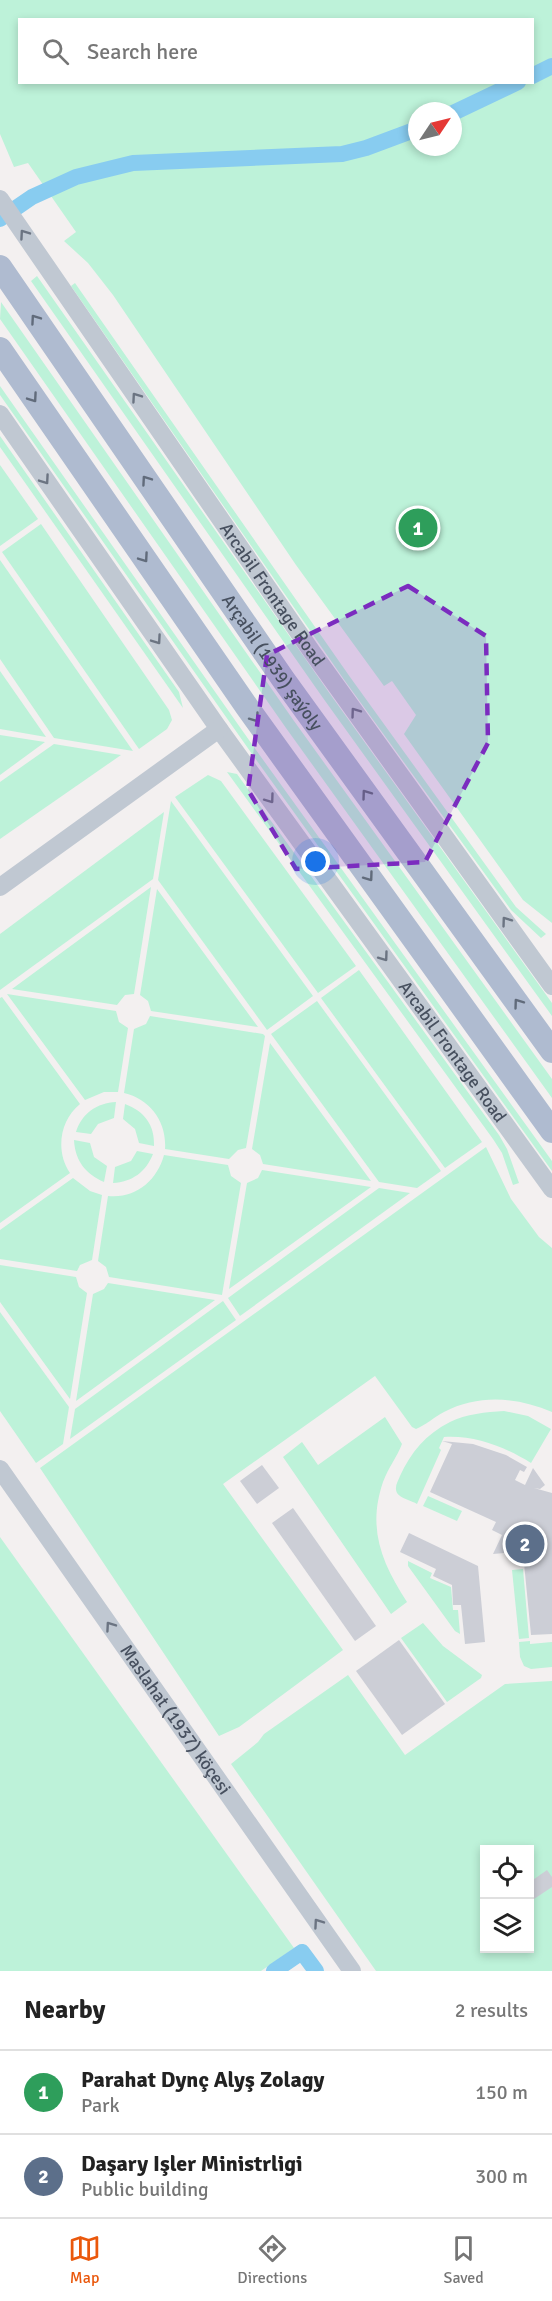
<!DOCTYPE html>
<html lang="en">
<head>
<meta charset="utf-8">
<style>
	:root { --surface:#fff; --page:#f6f6f6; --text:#222; --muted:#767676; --line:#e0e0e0; --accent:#ea580c }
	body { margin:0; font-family:Signika,sans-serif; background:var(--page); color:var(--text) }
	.controls { position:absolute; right:18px; bottom:18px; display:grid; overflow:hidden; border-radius:0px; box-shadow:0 3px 9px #0003 }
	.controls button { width:54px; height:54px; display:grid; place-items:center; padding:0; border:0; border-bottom:2px solid var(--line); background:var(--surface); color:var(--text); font:30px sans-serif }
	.compass { position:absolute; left:408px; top:102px; width:54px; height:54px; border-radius:50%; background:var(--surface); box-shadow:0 3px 9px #0003; rotate:55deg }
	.you { position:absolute; left:316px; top:862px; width:21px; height:21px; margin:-15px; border:4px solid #fff; border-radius:50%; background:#1a73e8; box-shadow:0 0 0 9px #1a73e833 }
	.badge { display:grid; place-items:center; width:39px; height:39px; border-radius:50%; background:var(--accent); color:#fff; font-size:20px; font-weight:700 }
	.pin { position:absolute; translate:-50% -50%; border:3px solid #fff; box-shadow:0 2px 6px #0006 }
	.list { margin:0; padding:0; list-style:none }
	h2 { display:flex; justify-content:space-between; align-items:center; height:78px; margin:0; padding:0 24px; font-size:26px }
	h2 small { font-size:20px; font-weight:400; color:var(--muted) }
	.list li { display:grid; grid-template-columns:39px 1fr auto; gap:18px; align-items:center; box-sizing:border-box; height:84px; padding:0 24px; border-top:2px solid var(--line) }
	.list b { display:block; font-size:22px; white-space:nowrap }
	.list p { margin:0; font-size:20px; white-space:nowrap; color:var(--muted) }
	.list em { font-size:20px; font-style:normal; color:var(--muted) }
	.icon { flex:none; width:33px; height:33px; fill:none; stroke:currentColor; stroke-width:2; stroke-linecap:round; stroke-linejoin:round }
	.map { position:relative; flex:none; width:552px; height:1971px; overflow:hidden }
	.search { position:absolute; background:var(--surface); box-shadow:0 3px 9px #0003; left:18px; right:18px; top:18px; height:66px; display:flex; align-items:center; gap:15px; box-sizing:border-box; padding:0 21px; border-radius:0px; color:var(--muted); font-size:22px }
	.sheet { height:246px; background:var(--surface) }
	nav { display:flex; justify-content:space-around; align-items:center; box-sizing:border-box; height:84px; border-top:2px solid var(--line); background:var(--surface); font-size:16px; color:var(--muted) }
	nav a { display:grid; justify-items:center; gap:3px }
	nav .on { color:var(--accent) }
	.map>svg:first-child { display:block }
	.green { fill:#bdf2d9; fill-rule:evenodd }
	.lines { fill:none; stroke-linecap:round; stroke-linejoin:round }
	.canal { stroke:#88ccf0; stroke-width:16 }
	.building { fill:#ccced6 }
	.minor { stroke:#c0c8d2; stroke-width:18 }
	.major { stroke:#afbbd0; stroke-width:24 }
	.oneway { stroke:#6b7482 }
	.oneway2 { stroke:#616b7b }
	.marked { fill:#7b2cbf; fill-opacity:0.2; stroke:#7b2cbf; stroke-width:4.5; stroke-dasharray:12 8; stroke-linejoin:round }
	.labels { text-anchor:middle; stroke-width:6; stroke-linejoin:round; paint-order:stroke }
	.street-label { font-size:18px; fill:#47505f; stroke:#fff }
</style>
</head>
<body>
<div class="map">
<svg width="552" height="1971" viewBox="0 0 552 1971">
	<rect width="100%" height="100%" fill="#f3f0f0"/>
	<g class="green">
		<path d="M0 0H552V923L523 900 404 734 416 715 392 681 384 686 296 565 113 295 88 263 64 241 76 232 28 163 14 167 0 134ZM20 20H532V82H20ZM417 111H453V147H417Z"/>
		<polygon points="37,276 330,694 552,1003 552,1016 323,698 31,281"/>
		<polygon points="75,283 350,677 516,907 546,934 541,938 511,910 345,681 71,286"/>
		<polygon points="1,302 294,721 552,1079 552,1098 286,728 0,319"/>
		<polygon points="0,386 256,750 552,1161 552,1171 252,754 0,395"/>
		<polygon points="0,436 179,692 183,708 0,447"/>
		<polygon points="0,465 38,519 0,546"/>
		<polygon points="41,524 169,710 172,720 167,729 139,749 2,552"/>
		<polygon points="0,560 133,751 54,738 0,659"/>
		<polygon points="0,671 46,737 0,729"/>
		<polygon points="0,735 45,742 0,775"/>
		<polygon points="54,744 121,755 0,839 0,782"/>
		<polygon points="227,772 237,774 499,1135 507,1149 519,1183 513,1185 502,1153 493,1139"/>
		<polygon points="208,775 221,781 356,966 318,993 175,797"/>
		<polygon points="171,801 313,996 267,1030 158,880"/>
		<polygon points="164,812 153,879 0,990 0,934"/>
		<polygon points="151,887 134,994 125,995 117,1005 12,989"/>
		<polygon points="157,889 258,1027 151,1011 148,1001 140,995"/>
		<polygon points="359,970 482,1142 445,1168 321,998"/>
		<polygon points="7,994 116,1011 119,1022 128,1028 118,1092 104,1092 85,1100"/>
		<path d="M2 997 80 1104C60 1120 55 1151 70 1173L0 1223V998Z"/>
		<polygon points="317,1001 441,1171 417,1188 379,1182 271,1034"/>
		<path d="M150 1016 263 1034 265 1036 246 1148 238 1150 229 1159 165 1149C167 1122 150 1099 124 1093L134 1029 146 1024Z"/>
		<polygon points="270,1043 371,1181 263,1164 260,1155 252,1149"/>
		<path d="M116 1102 114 1118 98 1124 91 1134 76 1132C82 1113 97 1103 116 1102Z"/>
		<path d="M125 1104C144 1111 155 1125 154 1146L139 1143 135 1129 123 1119Z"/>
		<path d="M74 1140 90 1143 94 1157 107 1166 104 1182C86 1174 75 1161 74 1140Z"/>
		<path d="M486 1147 511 1199 539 1237 552 1248V1412C517 1397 479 1394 444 1412 434 1417 426 1425 416 1429L412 1427 375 1376 223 1484 343 1650 239 1727 219 1736 40 1468Z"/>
		<path d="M137 1151 153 1154C146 1172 132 1182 113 1183L115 1167 131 1161Z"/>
		<path d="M164 1155 228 1165 231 1176 241 1183 222 1295 109 1277 106 1267 98 1261 108 1196C135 1199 157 1181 164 1155Z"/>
		<polygon points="262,1170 371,1187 229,1289 247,1183 258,1178"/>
		<polygon points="73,1178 90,1191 102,1195 92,1260 80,1265 77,1271 0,1259 0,1230"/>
		<polygon points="379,1188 410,1193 240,1316 228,1298"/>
		<polygon points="0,1265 76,1277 79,1287 87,1293 70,1399 0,1302"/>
		<polygon points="108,1283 215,1300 76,1401 93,1294 104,1289"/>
		<polygon points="223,1301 236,1320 70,1439 75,1409"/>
		<polygon points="0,1312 69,1407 63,1444 36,1463 0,1411"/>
		<path d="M504 1411 528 1416 551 1429 531 1463C505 1447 475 1435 444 1437L439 1448 441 1450 417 1504C412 1501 400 1498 397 1493 394 1487 398 1481 400 1476 411 1452 426 1434 450 1422 466 1414 486 1412 504 1411Z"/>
		<path d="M385 1417 402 1444C397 1457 388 1468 383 1482 367 1529 382 1563 407 1602L391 1614 283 1457 302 1442 318 1465Z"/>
		<polygon points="428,1496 462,1511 457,1521 423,1506"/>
		<polygon points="0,1537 294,1948 261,1971 0,1971"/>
		<polygon points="408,1561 432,1573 430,1578 451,1587 453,1610 458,1610 460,1634 455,1631 408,1566"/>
		<polygon points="523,1569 529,1638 519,1639 512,1570"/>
		<polygon points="423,1623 443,1646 482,1675 481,1678 447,1702 401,1638"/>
		<polygon points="530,1641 530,1644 552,1642 552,1667 531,1669 524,1666 520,1657 519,1642"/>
		<path d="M348 1675 405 1755 505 1684 552 1681V1971H376L231 1764 258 1742 264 1734ZM484 1850H530V1948H484Z"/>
	</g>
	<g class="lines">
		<g class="canal">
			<polyline points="532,76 552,66"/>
			<polyline points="453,113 518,82"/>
			<polyline points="0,219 32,197 76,177 133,163 342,154 366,148 417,129"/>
			<polyline points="274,1971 302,1952 316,1971"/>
		</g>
	</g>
	<g class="building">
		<polygon points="442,1441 473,1444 506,1455 527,1467 524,1472 520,1470 515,1480 525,1485 533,1468 545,1485 540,1489 534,1488 552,1493 552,1634 531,1635 524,1563 515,1564 514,1552 493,1554 502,1535 492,1530 496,1522 430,1492 452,1444"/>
		<polygon points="262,1465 279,1488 257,1504 240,1481"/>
		<polygon points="293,1508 376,1626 355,1641 272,1523"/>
		<polygon points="409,1533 478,1566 485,1642 465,1644 461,1605 453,1605 452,1585 433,1576 436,1569 400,1552"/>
		<polygon points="399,1640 445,1704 402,1735 356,1671"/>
		<polygon points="547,1870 552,1877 552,1887 531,1901 530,1882"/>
	</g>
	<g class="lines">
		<g class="minor">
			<path id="s1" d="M0 199 312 652 552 986"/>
			<path id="s2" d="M0 414 219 729 552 1189"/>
			<polyline points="0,887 219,729"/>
			<path id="s3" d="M0 1469 352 1971"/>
		</g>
		<g class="major">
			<path id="s4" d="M0 267 283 679 552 1051"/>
			<polyline points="0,349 247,707 552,1131"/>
		</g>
	</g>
	<defs><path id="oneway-chevron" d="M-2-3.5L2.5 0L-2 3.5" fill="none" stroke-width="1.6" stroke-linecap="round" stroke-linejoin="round" transform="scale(1.5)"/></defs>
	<g class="oneway">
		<use href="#oneway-chevron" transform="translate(24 234) rotate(-125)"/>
		<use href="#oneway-chevron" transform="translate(136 397) rotate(-125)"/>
		<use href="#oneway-chevron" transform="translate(45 480) rotate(55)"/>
		<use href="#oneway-chevron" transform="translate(157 640) rotate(55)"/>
		<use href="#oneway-chevron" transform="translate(355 712) rotate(-126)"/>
		<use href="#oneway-chevron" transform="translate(270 799) rotate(54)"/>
		<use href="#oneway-chevron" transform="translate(506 921) rotate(-126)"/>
		<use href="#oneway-chevron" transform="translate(384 957) rotate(54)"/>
		<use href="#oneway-chevron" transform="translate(110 1626) rotate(-125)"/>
		<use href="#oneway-chevron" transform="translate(318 1923) rotate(-125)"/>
	</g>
	<g class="oneway2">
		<use href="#oneway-chevron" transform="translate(35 319) rotate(-125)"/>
		<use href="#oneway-chevron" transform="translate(33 398) rotate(55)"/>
		<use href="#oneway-chevron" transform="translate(146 480) rotate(-125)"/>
		<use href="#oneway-chevron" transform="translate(144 558) rotate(55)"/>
		<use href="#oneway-chevron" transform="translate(255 718) rotate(54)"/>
		<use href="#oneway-chevron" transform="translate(366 794) rotate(-126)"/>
		<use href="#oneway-chevron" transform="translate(369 877) rotate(54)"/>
		<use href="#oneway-chevron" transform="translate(518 1003) rotate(-126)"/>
	</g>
	<path class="marked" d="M408 586 486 636 488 743 425 862 296 869 248 790 267 655Z"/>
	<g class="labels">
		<g class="street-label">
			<text dy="6" stroke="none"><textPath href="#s1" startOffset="480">Arcabil Frontage Road</textPath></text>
			<text dy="6" stroke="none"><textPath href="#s4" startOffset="480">Arçabil (1939) şaýoly</textPath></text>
			<text dy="6" stroke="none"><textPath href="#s2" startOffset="782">Arcabil Frontage Road</textPath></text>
			<text dy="6" stroke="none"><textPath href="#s3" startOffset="306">Maslahat (1937) köçesi</textPath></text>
		</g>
	</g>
</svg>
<div class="controls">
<button><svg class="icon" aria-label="locate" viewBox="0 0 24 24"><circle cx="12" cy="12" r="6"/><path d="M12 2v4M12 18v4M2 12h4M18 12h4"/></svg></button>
<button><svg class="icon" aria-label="layers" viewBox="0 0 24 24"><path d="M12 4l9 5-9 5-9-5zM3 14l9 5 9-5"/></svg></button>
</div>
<svg class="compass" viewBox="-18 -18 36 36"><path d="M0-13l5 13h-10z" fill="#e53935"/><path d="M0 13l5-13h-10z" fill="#767676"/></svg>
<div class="you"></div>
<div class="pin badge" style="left:418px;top:528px;background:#2e9e5b">1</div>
<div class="pin badge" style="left:525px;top:1544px;background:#5c6f8a">2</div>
<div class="search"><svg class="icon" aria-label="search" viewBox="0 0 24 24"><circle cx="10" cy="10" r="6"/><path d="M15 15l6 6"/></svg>Search here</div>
</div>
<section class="sheet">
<h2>Nearby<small>2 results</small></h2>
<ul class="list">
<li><span class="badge" style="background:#2e9e5b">1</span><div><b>Parahat Dynç Alyş Zolagy</b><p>Park</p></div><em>150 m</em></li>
<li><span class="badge" style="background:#5c6f8a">2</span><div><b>Daşary Işler Ministrligi</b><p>Public building</p></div><em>300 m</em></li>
</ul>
</section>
<nav>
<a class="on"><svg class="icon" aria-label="map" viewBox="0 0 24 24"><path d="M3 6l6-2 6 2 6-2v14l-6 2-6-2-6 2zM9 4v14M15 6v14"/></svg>Map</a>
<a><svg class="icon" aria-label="directions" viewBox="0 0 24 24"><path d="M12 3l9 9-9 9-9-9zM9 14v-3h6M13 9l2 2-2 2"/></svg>Directions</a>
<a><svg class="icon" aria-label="saved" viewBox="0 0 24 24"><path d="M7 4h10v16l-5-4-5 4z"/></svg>Saved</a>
</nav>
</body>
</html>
